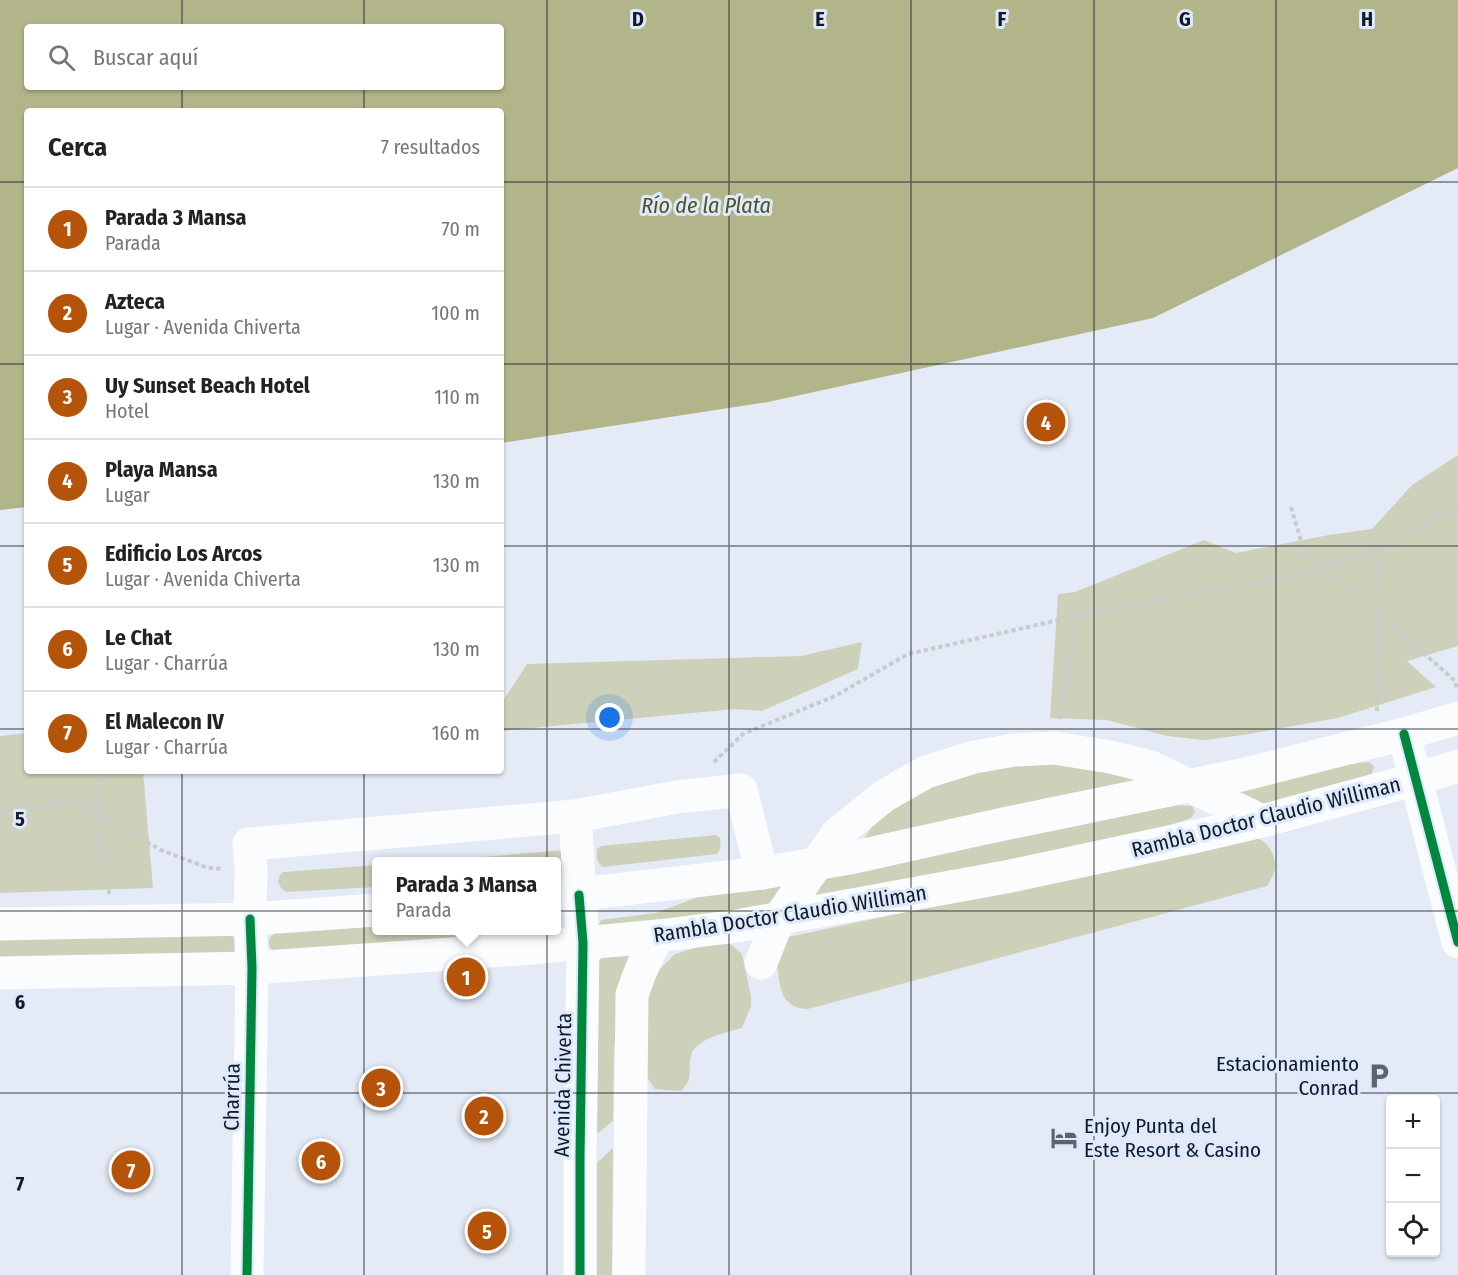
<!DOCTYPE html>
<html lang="es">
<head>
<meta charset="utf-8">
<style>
	:root { --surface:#fff; --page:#f6f6f6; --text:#222; --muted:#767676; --line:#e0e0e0; --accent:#b45309 }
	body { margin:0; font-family:"Fira Sans Condensed",sans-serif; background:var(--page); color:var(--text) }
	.controls { position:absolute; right:18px; bottom:18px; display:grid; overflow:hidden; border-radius:6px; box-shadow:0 2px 4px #0004 }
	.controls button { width:54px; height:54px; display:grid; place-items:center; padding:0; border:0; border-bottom:2px solid var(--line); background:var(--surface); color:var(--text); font:30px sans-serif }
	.you { position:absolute; left:610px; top:718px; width:21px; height:21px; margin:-15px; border:4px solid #fff; border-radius:50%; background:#1a73e8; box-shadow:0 0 0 9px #1a73e833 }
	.badge { display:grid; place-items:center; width:39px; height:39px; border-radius:50%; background:var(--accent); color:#fff; font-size:20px; font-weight:700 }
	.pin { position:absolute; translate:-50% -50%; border:3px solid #fff; box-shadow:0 2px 6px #0006 }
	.popup { position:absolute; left:372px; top:857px; width:189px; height:78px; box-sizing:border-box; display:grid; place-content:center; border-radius:6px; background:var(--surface); filter:drop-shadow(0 2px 4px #0005); font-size:20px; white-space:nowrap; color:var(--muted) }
	.popup b { font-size:22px; color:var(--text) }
	.popup::after { content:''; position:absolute; left:50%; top:100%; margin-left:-12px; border:12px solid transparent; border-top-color:var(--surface) }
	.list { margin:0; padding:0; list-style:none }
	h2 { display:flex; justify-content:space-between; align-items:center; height:78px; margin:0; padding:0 24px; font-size:26px }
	h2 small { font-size:20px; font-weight:400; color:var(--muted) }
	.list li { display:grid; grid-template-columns:39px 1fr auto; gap:18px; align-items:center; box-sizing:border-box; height:84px; padding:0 24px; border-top:2px solid var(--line) }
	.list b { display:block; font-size:22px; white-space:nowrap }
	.list p { margin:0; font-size:20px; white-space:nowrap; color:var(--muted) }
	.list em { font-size:20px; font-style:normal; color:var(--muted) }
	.icon { flex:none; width:33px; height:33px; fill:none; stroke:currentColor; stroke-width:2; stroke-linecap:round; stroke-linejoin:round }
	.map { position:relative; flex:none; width:1458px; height:1275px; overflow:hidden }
	.search { position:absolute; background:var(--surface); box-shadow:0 2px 4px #0004; left:24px; top:24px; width:480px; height:66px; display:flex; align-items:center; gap:15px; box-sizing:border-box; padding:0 21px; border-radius:6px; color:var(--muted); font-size:22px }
	.panel { position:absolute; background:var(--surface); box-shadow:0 2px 4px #0004; left:24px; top:108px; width:480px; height:666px; border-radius:6px }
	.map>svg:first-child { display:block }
	.green { fill:#ced1b9 }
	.water { fill:#b2b489; fill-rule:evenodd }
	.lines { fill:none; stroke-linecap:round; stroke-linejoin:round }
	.path { stroke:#c9cccf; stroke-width:4; stroke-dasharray:4.5 3; stroke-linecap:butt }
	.minor { stroke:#fbfcfe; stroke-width:33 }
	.major { stroke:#fbfcfe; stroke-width:33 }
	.cycleway-casing { stroke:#dce9fe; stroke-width:13 }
	.cycleway { stroke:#00873e; stroke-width:9 }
	.grid { fill:none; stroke:#141a23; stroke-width:1.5; stroke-opacity:0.55 }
	.labels { text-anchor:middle; stroke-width:6; stroke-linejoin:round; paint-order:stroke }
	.street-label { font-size:21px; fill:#141a23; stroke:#dce9fe }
	.poi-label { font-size:21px; fill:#141a23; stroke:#dce9fe; text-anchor:end }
	.water-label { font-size:22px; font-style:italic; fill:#52511e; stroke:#dce9fe }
	.grid-label { font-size:20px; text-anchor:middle; font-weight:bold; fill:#141a23; stroke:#dce9fe; stroke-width:6; stroke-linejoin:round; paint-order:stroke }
</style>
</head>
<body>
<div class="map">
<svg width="1458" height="1275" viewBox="0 0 1458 1275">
	<rect width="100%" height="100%" fill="#e4ebf6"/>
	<g class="green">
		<polygon points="1458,455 1458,646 1407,661 1436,687 1338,718 1249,734 1205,740 1167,736 1107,720 1050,718 1058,594 1075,592 1204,540 1236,553 1329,535 1372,529 1412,485"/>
		<polygon points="862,642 858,669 762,711 735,709 501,731 501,704 527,664 801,656"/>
		<polygon points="27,733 27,771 143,771 153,888 0,893 0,736"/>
		<polygon points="1369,762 1374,766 1372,773 1354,783 1255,808 1226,795 1348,764"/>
		<polygon points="1052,763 1094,767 1141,782 863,841 876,820 921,792 965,774 1008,765"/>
		<polygon points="1178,805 1192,806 1195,812 1191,818 1156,830 805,901 820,879"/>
		<path d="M716 835 720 838C721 845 721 848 717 854L603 867C596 862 596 857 597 849L601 846Z"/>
		<path d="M1258 838C1268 843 1276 855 1275 867 1275 874 1270 881 1267 886L808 1009C778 1009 780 982 776 958L788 937Z"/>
		<polygon points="563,850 564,871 556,871 556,862 426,862"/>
		<polygon points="376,865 376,887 286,892 281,888 278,882 280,875 283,872"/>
		<polygon points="785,885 770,907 600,928 599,924 601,920 656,913 698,897"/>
		<path d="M376 925V930L537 931 526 934 276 953C267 948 266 939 275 933Z"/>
		<polygon points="231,935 235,939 236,950 232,954 0,958 0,940"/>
		<path d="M724 942 733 946 742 954 751 996V1006L742 1028C727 1032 694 1039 691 1056 687 1072 695 1076 681 1091L655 1089 647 1077V995L659 970 675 954 702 946Z"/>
		<polygon points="629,956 632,959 620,992 614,1050 613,1121 597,1134 599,961 602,958"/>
		<polygon points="613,1148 612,1275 597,1275 597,1163"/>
	</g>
	<path class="water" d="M0 0H1458V168L1153 318 768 402 501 443V111H27V507L0 510ZM27 27H501V87H27Z"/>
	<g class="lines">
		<g class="path">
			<polyline points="1291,507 1304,551 1316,563 1379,613 1455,681 1457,690"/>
			<polyline points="1377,711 1380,550"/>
			<polyline points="1059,719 1077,616"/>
			<polyline points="714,762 743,734 835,696 908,654 1077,616 1305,573 1341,560 1386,548 1458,506"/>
			<polyline points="100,771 98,847 109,887 109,895"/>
			<polyline points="0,811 75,802 161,850 208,868 223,869"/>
		</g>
		<g class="minor">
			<polyline points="1404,734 1458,942"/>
			<polyline points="575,816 583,943 580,1157 580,1275"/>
			<polyline points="761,963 778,920 837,834 884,796 926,772 974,757 1014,750 1054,748 1110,757 1151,767 1262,821"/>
			<polyline points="247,1275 252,968 250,919 251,871 249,844 575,816 677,797 741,790 762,873"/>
			<path d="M629 1275 632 995C639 973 647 955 658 936"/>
		</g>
		<g class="major">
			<polyline points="556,897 762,873 855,857 1003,824 1241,775 1404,734 1458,718"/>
			<polyline points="0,924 250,919 376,910"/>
			<polyline points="0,973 252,968 520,949 658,936 737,926 1011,876 1202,835 1262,821 1416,779 1458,766"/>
		</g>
		<g class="cycleway-casing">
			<g id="cycleway">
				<polyline points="1404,734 1458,942"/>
				<polyline points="579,895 583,943 580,1157 580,1275"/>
				<polyline points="247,1275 252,968 250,919"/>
			</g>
		</g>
		<use href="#cycleway" class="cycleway"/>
	</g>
	<path class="grid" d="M182 0V27M364 0V27M547 0V1275M729 0V1275M911 0V1275M1094 0V1275M1276 0V1275M182 87V111M364 87V111M0 182H27M501 182H1458M0 364H27M501 364H1458M0 546H27M501 546H1458M0 729H27M501 729H1458M182 771V1275M364 771V1275M0 911H1458M0 1093H1458"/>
	<defs>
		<g id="parking-bare" transform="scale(2.07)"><path d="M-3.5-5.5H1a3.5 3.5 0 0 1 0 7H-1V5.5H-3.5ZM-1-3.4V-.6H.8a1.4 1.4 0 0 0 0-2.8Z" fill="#5d636d" stroke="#dce9fe" stroke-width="2.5" paint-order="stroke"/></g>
		<g id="hotel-bare" transform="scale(2.07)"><path d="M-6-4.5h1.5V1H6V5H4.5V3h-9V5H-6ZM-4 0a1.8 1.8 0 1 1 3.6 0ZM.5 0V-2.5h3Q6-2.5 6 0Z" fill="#5d636d" stroke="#dce9fe" stroke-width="2.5" paint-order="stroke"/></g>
	</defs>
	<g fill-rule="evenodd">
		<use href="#parking-bare" x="1379" y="1076"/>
		<use href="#hotel-bare" x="1064" y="1138"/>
	</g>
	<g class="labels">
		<g class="street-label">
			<text transform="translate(1266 817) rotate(-14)" y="7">Rambla Doctor Claudio Williman</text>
			<text transform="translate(790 914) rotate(-9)" y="7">Rambla Doctor Claudio Williman</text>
			<text transform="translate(563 1085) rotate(-89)" y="7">Avenida Chiverta</text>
			<text transform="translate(232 1097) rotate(-89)" y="7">Charrúa</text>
		</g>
		<g class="poi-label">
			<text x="1359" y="1071">Estacionamiento<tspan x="1359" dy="24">Conrad</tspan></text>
			<text x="1084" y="1133" text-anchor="start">Enjoy Punta del<tspan x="1084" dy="24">Este Resort &amp; Casino</tspan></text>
		</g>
		<g class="water-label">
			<text x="706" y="213">Río de la Plata</text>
		</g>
	</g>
	<g class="grid-label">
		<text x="638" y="26">D</text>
		<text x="820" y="26">E</text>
		<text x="1002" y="26">F</text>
		<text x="1185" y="26">G</text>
		<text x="1367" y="26">H</text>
		<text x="20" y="826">5</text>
		<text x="20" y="1009">6</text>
		<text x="20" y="1191">7</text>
	</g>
</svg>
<div class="controls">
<button>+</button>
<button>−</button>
<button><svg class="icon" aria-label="locate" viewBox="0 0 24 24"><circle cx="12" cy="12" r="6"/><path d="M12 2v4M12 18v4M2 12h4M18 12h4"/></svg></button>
</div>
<div class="you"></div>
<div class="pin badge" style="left:466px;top:977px">1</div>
<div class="popup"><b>Parada 3 Mansa</b>Parada</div>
<div class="pin badge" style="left:484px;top:1116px">2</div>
<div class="pin badge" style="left:381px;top:1088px">3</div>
<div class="pin badge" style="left:1046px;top:422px">4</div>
<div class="pin badge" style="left:487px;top:1231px">5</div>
<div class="pin badge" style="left:321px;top:1161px">6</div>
<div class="pin badge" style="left:131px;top:1170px">7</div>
<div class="search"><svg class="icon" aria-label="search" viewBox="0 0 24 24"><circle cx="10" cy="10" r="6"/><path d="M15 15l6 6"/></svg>Buscar aquí</div>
<section class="panel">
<h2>Cerca<small>7 resultados</small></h2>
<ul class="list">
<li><span class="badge">1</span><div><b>Parada 3 Mansa</b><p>Parada</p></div><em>70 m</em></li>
<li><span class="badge">2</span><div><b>Azteca</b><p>Lugar · Avenida Chiverta</p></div><em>100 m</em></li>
<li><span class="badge">3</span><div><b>Uy Sunset Beach Hotel</b><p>Hotel</p></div><em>110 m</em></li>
<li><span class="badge">4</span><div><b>Playa Mansa</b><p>Lugar</p></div><em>130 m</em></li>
<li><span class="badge">5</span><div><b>Edificio Los Arcos</b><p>Lugar · Avenida Chiverta</p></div><em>130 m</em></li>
<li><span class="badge">6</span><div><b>Le Chat</b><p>Lugar · Charrúa</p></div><em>130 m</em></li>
<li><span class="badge">7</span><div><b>El Malecon IV</b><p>Lugar · Charrúa</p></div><em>160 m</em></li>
</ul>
</section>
</div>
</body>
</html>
